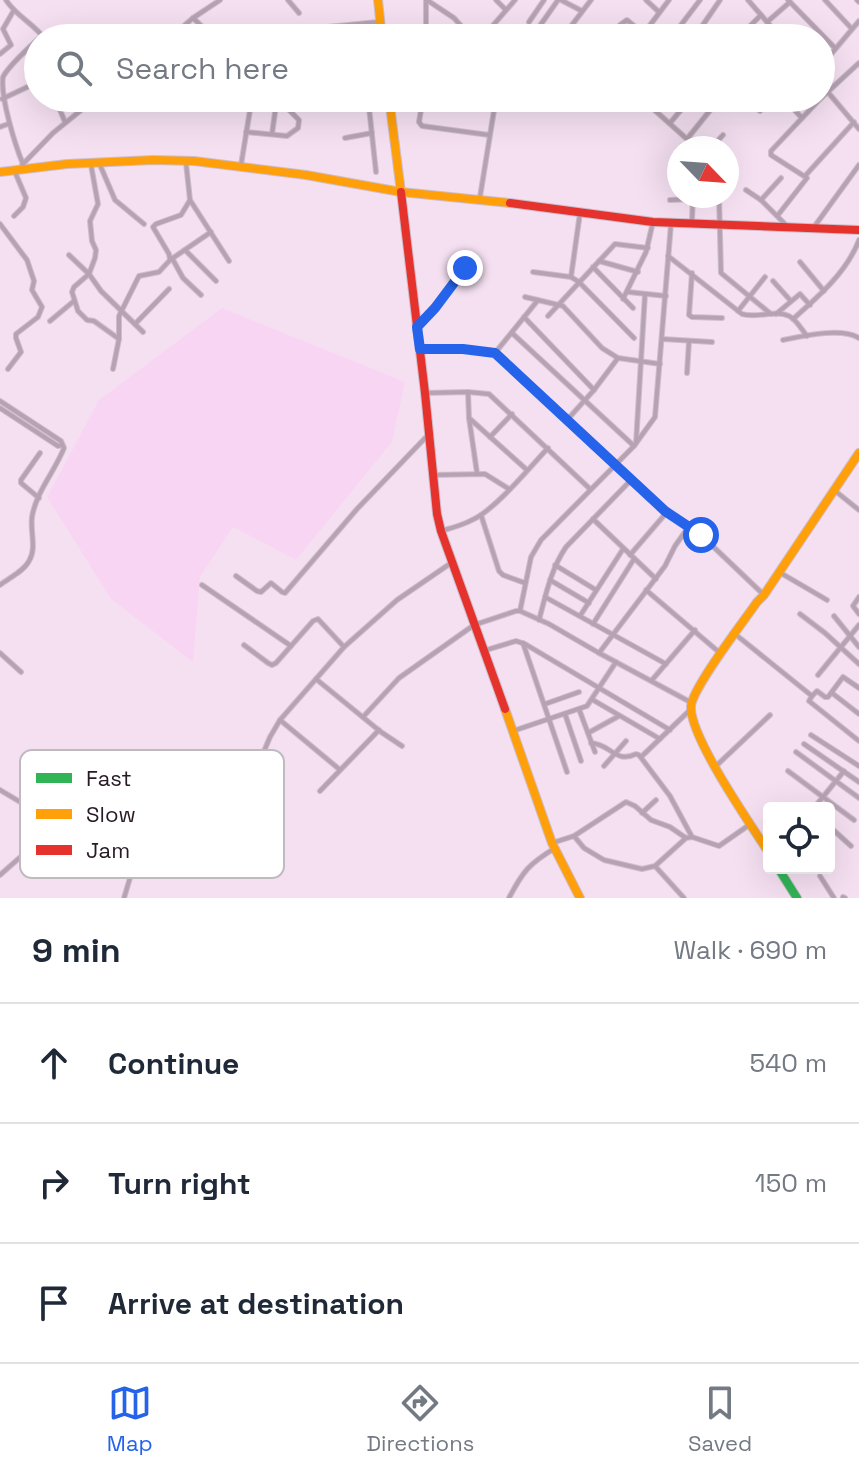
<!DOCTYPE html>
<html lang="en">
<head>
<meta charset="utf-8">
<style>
	:root { --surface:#fff; --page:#f2f2f3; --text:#1f2937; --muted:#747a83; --line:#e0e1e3; --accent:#2563eb }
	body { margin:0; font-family:"Space Grotesk",sans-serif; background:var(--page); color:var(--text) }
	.controls { position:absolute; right:24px; bottom:24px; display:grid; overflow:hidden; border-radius:8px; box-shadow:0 8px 32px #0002 }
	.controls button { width:72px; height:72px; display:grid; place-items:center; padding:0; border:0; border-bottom:2px solid var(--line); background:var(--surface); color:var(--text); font:40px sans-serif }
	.compass { position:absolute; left:667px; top:136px; width:72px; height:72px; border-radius:50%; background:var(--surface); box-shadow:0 8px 32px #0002; rotate:115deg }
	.stop { position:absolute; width:24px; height:24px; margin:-18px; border:6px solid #2563eb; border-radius:50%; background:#fff }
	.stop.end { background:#2563eb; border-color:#fff; box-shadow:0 2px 8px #0008 }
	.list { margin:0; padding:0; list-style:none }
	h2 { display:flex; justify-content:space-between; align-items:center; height:104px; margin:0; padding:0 32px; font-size:34px }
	h2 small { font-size:26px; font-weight:400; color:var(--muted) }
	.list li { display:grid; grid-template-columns:52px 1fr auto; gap:24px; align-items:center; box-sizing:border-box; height:120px; padding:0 32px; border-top:2px solid var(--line) }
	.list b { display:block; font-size:30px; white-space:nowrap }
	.list em { font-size:26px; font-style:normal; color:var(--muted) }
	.icon { flex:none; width:44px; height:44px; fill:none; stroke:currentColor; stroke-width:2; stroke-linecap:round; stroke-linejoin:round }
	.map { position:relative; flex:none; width:859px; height:898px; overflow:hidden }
	.search { position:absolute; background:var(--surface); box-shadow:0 8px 32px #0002; left:24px; right:24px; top:24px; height:88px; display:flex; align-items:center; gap:20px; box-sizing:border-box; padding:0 28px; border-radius:44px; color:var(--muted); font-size:30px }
	.sheet { height:464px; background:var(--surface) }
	nav { display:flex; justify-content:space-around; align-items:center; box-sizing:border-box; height:112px; border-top:2px solid var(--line); background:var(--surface); font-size:22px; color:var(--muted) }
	nav a { display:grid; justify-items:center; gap:4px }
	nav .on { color:var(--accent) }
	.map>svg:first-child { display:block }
	.built { fill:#f8d6f3 }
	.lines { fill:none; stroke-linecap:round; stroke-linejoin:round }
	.street-casing { stroke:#cebecb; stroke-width:6 }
	.fast-casing { stroke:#cebecb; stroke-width:10 }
	.slow-casing { stroke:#cebecb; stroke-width:10 }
	.jam-casing { stroke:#cebecb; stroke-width:10 }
	.street { stroke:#b6a2b3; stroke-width:4 }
	.fast { stroke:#30b455; stroke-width:8 }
	.slow { stroke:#ff9f0a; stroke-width:8 }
	.jam { stroke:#e5322d; stroke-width:8 }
	.route { stroke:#2563eb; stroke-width:10 }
	.key { fill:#fff; stroke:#bebabe; stroke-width:2 }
	.key-label { font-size:22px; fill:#271a25 }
</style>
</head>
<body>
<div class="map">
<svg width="859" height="898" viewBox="0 0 859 898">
	<rect width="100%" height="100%" fill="#f5e0f2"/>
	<polygon class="built" points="222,308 405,382 392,442 296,560 233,527 200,577 193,662 111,599 47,497 99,400"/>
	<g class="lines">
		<g class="street-casing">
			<g id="street">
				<path d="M6 0C15 15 34 24 44 38"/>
				<polyline points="288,0 299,13"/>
				<polyline points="427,0 454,18 472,38"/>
				<polyline points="496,0 506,10"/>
				<polyline points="561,0 582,11"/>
				<polyline points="646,0 659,12"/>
				<polyline points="748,0 781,38"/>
				<polyline points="788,0 835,48"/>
				<polyline points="825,0 852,29"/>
				<polyline points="857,0 859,2"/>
				<polyline points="193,18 214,38"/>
				<polyline points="529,22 544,0"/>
				<polyline points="767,22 790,2"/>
				<polyline points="539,27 558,0"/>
				<polyline points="644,33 669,0"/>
				<polyline points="696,35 720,0"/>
				<polyline points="170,38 193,18 220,0"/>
				<polyline points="281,38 286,33"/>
				<polyline points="307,38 317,28 378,22"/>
				<polyline points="426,38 426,0"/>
				<polyline points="482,38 515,0"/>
				<polyline points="562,38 591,0"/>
				<polyline points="609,38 620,25 627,20 649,38"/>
				<polyline points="671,38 700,0"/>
				<polyline points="738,38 761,15"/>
				<polyline points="0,54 11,45 3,29 14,10"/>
				<polyline points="821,66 859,21"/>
				<polyline points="821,84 859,129"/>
				<polyline points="55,98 65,122"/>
				<polyline points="310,98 318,104 325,98"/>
				<polyline points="340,98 358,98"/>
				<polyline points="368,98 376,172"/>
				<polyline points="423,98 419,122 422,126 489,135"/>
				<polyline points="641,98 697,148"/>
				<polyline points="671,98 683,108"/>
				<polyline points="730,98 732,98"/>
				<polyline points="744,98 760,111 773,98"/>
				<polyline points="783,98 802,118"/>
				<polyline points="821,98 859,63"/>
				<polyline points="2,99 38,82"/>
				<polyline points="670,123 691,98"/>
				<polyline points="0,127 8,124"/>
				<polyline points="246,132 287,136 298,128 299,120 277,98"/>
				<polyline points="272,134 277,98"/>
				<polyline points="345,138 372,133"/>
				<polyline points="687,139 720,98"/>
				<polyline points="711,148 723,135"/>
				<path d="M23 164C15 145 0 96 3 77 9 65 28 49 38 39"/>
				<polyline points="22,165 53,133 96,98"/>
				<polyline points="91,165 98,204 90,221 92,241 96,250 95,258 89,274 74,287 72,292 78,311 87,320 94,321 119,339"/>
				<polyline points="100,165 115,200 144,224"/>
				<polyline points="241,165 252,98"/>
				<polyline points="805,176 854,122"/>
				<polyline points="746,190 761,200 786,225"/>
				<polyline points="719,196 721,273 771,314"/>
				<polyline points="480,197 496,98"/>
				<polyline points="190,200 229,261"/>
				<polyline points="670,200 691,199"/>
				<polyline points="761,200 781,178"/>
				<polyline points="778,215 807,178 771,155 771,151 821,98"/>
				<polyline points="14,216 23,207 26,198 15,172"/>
				<polyline points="692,221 693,196"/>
				<polyline points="0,224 27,260 34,281 32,290 42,307 38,317 16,334 16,338 21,352 8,369"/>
				<polyline points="814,227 859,165"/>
				<polyline points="185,250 216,281"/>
				<polyline points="69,255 89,274 101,291 143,332"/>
				<path d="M668 256 742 314C757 319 775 309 789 316 796 319 802 330 807 336"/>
				<polyline points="172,258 183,278 201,295"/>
				<polyline points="170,260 211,232"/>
				<polyline points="599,261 638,272"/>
				<polyline points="800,262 824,291"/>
				<polyline points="593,267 633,308"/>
				<polyline points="533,272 571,277 579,282 634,338"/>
				<polyline points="692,273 689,315 692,317 722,318"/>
				<polyline points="571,277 580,213"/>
				<polyline points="773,281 790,300"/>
				<polyline points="628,292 666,296"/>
				<polyline points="525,297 563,306 602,348 618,358 660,364"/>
				<polyline points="623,299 646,252 653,222"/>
				<polyline points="738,311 765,277"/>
				<polyline points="776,314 800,294 810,305"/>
				<polyline points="548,316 615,244 648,248"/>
				<polyline points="524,317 594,390"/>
				<path d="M793 319C818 297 847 272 859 240"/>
				<polyline points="50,321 74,301"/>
				<polyline points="135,324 169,289"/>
				<polyline points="417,327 435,308 465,268"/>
				<polyline points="512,333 634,446"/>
				<polyline points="662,339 712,342"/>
				<path d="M783 340C803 336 842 327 859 338"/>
				<polyline points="420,349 463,349 495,353 660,507 701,535 764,595"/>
				<polyline points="495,353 538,300"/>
				<polyline points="113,369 119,339 119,316 139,276 159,272 170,260 169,254 153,227 156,224 181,215 190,200 186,163"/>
				<polyline points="687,373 689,341"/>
				<polyline points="468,392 469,418 477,473"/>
				<polyline points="425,393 468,392 489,394 589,488"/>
				<path d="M0 401 61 441 64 448C55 471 36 492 32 517 30 532 37 548 29 561 24 571 9 578 0 585"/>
				<polyline points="0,408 58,446 62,445"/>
				<polyline points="469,418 527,470"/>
				<polyline points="567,420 594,390 618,358"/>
				<polyline points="490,437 512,414"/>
				<polyline points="636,443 645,294"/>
				<polyline points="432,475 485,474 509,489"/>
				<polyline points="834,490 859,510"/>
				<polyline points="39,498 21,483 21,480 40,453"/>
				<polyline points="481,515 499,571 503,575 525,583"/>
				<polyline points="593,519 656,579"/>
				<path d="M441 531C452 528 463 525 472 520 495 510 530 467 548 448"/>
				<polyline points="630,555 667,512"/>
				<polyline points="555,565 596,590"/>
				<polyline points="779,572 827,600"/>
				<polyline points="236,576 257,591 261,592 271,583 282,592 285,593 357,509 428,435"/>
				<polyline points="550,580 589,603"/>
				<polyline points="202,585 291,646"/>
				<polyline points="646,590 720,653"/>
				<polyline points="545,597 666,664"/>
				<polyline points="859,597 853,606 859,614"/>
				<polyline points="520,611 531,557 541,540 634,446 655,417 671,224"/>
				<polyline points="800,614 825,633 859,664"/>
				<polyline points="580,616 623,549"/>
				<polyline points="834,616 859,647"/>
				<path d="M539 620C546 594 551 569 566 547L632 479"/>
				<polyline points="593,624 634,559"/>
				<polyline points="735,634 812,696 809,701 859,741"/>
				<polyline points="523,643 567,772"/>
				<polyline points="244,645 268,663 272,665 276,663 313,621 318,619 344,647"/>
				<polyline points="483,651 516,641 525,644 670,730"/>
				<polyline points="0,653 21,672"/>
				<polyline points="599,653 665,566 675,546 689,526"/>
				<polyline points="818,675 859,625"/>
				<polyline points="316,679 381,732 402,746"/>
				<polyline points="652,680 695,630"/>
				<polyline points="832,693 859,714"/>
				<polyline points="812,696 817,691 825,697 828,697 843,677 859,688"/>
				<polyline points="593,700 660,739"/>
				<polyline points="545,704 579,692"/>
				<polyline points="579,709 595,752"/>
				<polyline points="565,714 581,761"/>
				<polyline points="363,717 399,678 474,625 516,611 520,611 549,624 599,653 692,703"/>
				<polyline points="280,720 339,769"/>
				<polyline points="513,731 587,706 616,662"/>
				<polyline points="588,733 619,716"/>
				<polyline points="811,735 859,766"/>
				<path d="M591 743C611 744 615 764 636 754L639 755 670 796 692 837"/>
				<polyline points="804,744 859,782"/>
				<polyline points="796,752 859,798"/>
				<polyline points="641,757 690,710"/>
				<polyline points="604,766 626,741"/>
				<polyline points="716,766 770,715"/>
				<polyline points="788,771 854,820"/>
				<polyline points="0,790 91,844 131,864 133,868 124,898"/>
				<polyline points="320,791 379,730"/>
				<polyline points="814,808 844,771"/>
				<polyline points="642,813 656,800"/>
				<polyline points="829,826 851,846"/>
				<polyline points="574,836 584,848 604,860 642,869 655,866 686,838 692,837 719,846 749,825"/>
				<polyline points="552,843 574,836 626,802 635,806 651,820 670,827 686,838"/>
				<polyline points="160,853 197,809 203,807 215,812 222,809 259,763 270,737 280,720 344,647 397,600 451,563"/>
				<polyline points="655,866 684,898"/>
				<polyline points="0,875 58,824"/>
				<polyline points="820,876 834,898"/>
				<polyline points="843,897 845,898"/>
				<path d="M509 898C523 871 529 864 555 848"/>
			</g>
		</g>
		<g class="fast-casing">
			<polyline id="fast" points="778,868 797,898"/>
		</g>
		<g class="slow-casing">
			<g id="slow">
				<polyline points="378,0 382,38"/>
				<polyline points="389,98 401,192"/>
				<polyline points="0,172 67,164 153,160 194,161 306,175 401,192 510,203"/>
				<polyline points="505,709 552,843 580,898"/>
				<path d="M769 853C751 825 689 736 691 706 693 687 744 621 757 602L764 595 859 453"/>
			</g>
		</g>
		<g class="jam-casing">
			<g id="jam">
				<polyline points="401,192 425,393 437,514 441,531 505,709"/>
				<polyline points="510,203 653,222 859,230"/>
			</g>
		</g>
		<use href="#street" class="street"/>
		<use href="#fast" class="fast"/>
		<use href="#slow" class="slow"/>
		<use href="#jam" class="jam"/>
	</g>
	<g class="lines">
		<polyline class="route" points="465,268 435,308 417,327 420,349 463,349 495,353 665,511 701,535"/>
	</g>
	<rect x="20" y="750" width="264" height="128" rx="12" class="key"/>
	<rect x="36" y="773" width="36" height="10" fill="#30b455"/>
	<rect x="36" y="809" width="36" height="10" fill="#ff9f0a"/>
	<rect x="36" y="845" width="36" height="10" fill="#e5322d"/>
	<g class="key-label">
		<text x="86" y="786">Fast</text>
		<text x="86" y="822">Slow</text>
		<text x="86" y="858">Jam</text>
	</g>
</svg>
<div class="controls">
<button><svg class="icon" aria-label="locate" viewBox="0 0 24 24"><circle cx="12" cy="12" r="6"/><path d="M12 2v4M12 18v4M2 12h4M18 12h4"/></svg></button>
</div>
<svg class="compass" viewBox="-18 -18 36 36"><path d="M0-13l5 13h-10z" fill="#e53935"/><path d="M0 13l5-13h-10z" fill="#747a83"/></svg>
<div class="stop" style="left:701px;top:535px"></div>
<div class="stop end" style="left:465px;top:268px"></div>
<div class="search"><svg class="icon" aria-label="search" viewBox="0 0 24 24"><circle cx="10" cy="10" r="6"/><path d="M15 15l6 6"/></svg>Search here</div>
</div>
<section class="sheet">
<h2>9 min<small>Walk · 690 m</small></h2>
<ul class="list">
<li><svg class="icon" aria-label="ahead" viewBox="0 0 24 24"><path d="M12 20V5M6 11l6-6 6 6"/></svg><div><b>Continue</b></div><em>540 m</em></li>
<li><svg class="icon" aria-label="right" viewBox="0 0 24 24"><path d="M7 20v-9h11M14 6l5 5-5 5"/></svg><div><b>Turn right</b></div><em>150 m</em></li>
<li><svg class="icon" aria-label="arrive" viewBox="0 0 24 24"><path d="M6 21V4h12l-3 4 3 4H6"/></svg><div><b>Arrive at destination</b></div></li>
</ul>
</section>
<nav>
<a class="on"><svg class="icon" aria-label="map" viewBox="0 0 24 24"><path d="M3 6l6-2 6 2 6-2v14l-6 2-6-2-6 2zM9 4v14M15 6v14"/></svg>Map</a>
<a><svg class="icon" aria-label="directions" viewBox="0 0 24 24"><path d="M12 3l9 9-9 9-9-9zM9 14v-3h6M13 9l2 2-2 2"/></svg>Directions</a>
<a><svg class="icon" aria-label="saved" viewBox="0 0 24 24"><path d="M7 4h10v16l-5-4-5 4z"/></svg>Saved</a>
</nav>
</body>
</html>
